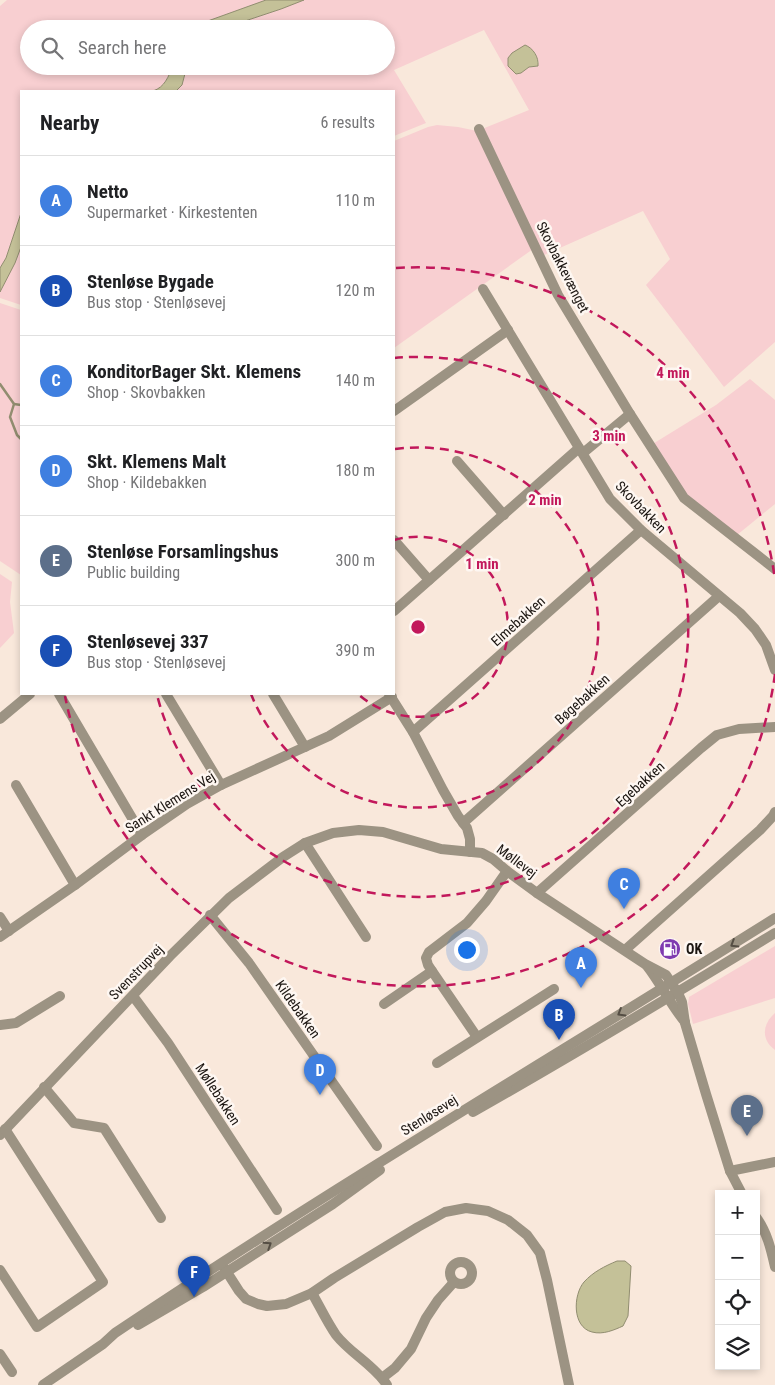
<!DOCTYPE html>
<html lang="en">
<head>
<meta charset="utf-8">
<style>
	:root { --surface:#fff; --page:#f2f2f2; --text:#202124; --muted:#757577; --line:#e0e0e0; --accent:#7f3cb0 }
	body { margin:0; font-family:"Roboto Condensed",sans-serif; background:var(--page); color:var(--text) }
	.controls { position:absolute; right:15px; bottom:15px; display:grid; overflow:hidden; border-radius:0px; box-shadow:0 2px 8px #0003 }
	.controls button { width:45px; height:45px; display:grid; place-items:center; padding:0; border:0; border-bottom:1px solid var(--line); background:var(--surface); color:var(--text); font:25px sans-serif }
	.you { position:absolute; left:466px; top:949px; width:18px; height:18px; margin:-12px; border:4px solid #fff; border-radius:50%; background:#1a73e8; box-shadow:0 0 0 8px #1a73e833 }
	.badge { display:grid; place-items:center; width:32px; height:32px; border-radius:50%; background:var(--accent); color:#fff; font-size:16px; font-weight:700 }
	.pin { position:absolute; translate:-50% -41px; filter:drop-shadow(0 1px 2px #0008) }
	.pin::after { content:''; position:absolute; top:26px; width:18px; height:15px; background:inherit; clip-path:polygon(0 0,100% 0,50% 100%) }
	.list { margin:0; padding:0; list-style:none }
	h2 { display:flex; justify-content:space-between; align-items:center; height:65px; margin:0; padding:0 20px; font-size:21px }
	h2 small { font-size:16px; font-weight:400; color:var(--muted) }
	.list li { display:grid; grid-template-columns:32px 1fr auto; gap:15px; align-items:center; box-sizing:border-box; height:90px; padding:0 20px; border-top:1px solid var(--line) }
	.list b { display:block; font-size:19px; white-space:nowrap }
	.list p { margin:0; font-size:16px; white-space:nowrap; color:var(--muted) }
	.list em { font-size:16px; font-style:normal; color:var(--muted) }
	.icon { flex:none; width:28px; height:28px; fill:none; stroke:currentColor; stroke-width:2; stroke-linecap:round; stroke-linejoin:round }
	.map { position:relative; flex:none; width:775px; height:1385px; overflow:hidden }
	.search { position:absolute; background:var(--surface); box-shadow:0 2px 8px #0003; left:20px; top:20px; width:375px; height:55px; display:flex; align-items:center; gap:12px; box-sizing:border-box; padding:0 18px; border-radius:28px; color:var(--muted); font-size:19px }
	.panel { position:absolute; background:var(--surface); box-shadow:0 2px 8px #0003; left:20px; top:90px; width:375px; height:605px; border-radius:0px }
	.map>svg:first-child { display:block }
	.green { fill:#f8cfd1; fill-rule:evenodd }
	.water { fill:#c4c198; stroke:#918d70 }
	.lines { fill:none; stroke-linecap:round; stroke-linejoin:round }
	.stream { stroke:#918d70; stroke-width:2.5 }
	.minor { stroke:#9c9383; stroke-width:10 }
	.oneway { stroke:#554e44 }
	.ring { fill:none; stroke:#c2185b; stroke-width:2.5; stroke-dasharray:9 6 }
	.labels { text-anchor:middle; stroke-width:5; stroke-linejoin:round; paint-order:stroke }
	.street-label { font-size:14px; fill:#1b1511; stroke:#fef7f2 }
	.poi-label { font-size:14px; font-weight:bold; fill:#1b1511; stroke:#fef7f2; text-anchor:start }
	.centre { fill:#c2185b; stroke:#fef7f2; stroke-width:2.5 }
	.ring-label { font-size:15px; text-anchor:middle; font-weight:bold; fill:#c2185b; stroke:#fef7f2; stroke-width:5; stroke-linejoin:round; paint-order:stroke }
</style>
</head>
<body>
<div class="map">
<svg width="775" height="1385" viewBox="0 0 775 1385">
	<rect width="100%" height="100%" fill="#f9e8db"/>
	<g class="green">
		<path d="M7 0H266L205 22 197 29H29V66H173C168 77 165 87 153 91H21V213L6 258 0 268V6Z"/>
		<path d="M304 0H775V342L724 387 646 285 670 259 643 211 544 255 482 129 529 110 484 30 394 70 426 123 394 136V91H176L185 75 187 66H386V29H221L281 9ZM521 49 535 52 539 62 537 67H528L521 73 508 58 517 50Z"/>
		<polygon points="437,125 458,127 477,131 533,249 394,348 394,141 428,127"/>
		<polygon points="21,247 21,305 0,298 0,292 15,263"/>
		<polygon points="0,303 21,310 21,575 0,561"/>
		<polygon points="750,379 775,400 775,504 737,535 687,497 651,445 716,405"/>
		<polygon points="0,574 12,582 10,602 14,633 0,648"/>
		<polygon points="775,946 775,998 693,1024 688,1004 689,997"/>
		<path d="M775 1013V1050C761 1040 762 1024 775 1013Z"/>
	</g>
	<g class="water">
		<polygon points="266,0 304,0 281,9 221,29 197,29 205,22"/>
		<path d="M525 45C533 48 539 57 538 66L529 67 521 73 516 74 508 66V58L512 53Z"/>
		<path d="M173 66H187L182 85 176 91H153C165 87 168 77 173 66Z"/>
		<polygon points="21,213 21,247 15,263 0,292 0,268 6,258"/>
		<path d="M617 1261H625L631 1266 628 1316 623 1326C614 1330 603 1335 592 1332 572 1327 573 1295 584 1282 593 1272 605 1266 617 1261Z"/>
	</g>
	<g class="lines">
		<g class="stream">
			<polyline points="0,384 14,404 10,417 17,435 21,439"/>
			<polyline points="14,404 21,405"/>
		</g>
		<g class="minor">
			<polyline points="479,129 558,295 630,414 684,498 775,569"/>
			<polyline points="483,289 610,499 641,530 740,613 755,629 766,645 775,670"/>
			<polyline points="394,411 508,330"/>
			<polyline points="583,453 630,414"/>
			<polyline points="457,461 504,515"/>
			<polyline points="394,540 429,580"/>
			<polyline points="394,611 579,448"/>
			<polyline points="59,694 142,835"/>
			<polyline points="166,694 221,785"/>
			<polyline points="273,694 305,747"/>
			<polyline points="389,694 413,732 443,790 458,816 467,828 470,839 470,852"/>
			<polyline points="0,719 30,694"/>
			<polyline points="413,732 641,530"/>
			<polyline points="16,785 75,885"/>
			<polyline points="463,823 719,596"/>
			<polyline points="305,843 366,937"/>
			<polyline points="537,893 701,748 717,735 739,729 775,727"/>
			<polyline points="210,915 249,963 377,1146"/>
			<polyline points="0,917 9,931"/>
			<polyline points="0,937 75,885 142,835 187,804 221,785 329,736 392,697"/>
			<polyline points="625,950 760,830 773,816 775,812"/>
			<path d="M647 966C661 984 670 1004 685 1022"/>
			<polyline points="133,996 168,1043 277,1210"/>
			<polyline points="384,1004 432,971"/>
			<polyline points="0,1025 16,1023 60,996"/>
			<polyline points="477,1037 432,971 428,965 426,958 429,952 467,923 486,901 507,871"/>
			<polyline points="437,1063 554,989"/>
			<polyline points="44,1087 74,1123 104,1128 161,1218"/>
			<path d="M473 1112C575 1054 675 994 775 933"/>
			<polyline points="0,1135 170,956 229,898 283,857 305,843 333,833 359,830 383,832 441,849 482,853 493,859 507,871 537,893 645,964 666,975 678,993 682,1002 685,1023 706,1094 730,1171 742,1194"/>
			<polyline points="730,1171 775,1162"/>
			<path d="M756 1217C767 1232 771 1249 775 1267"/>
			<circle cx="461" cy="1273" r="11"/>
			<polyline points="223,1266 239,1291 246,1299 258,1304 267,1306 286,1304 312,1293 334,1278 418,1227 445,1212 466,1208 488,1211 508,1220 527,1235 540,1253 547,1280 569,1385"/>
			<polyline points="0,1270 37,1327 103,1282 5,1129"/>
			<path d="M312 1293C320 1307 327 1322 336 1335 351 1354 374 1365 387 1385"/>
			<polyline points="138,1325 203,1287 333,1204 380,1170"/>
			<polyline points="0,1354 12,1372"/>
			<polyline points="382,1378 395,1368 411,1349 426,1318 438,1300 454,1282"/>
			<path d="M43 1385 103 1344 115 1333C331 1188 555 1056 775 918"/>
		</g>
	</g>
	<defs><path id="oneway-chevron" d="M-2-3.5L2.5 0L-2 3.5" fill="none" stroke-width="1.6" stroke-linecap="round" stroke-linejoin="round" transform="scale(1.25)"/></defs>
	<g class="oneway">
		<use href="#oneway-chevron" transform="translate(734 944) rotate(148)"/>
		<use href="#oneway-chevron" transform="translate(621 1013) rotate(149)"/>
		<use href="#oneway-chevron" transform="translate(268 1245) rotate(-33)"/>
	</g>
	<g class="ring">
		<path d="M394 540A90 90 0 1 1 358 694"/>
		<path d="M395 449A180 180 0 1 1 251 694"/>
		<path d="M394 358A270 270 0 1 1 157 695"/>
		<path d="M775 674A360 360 0 0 1 65 696M396 268A360 360 0 0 1 775 580"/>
	</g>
	<defs>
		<g id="fuel-disc" transform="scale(1.125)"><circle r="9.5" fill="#7f3cb0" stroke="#fef7f2"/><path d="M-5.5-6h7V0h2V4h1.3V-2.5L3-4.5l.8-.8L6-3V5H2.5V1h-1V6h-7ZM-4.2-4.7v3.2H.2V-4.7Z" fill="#fff"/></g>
	</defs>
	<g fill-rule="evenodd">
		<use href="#fuel-disc" x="670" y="949"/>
	</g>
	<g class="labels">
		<g class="street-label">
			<text transform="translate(563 267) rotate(63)" y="5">Skovbakkevænget</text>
			<text transform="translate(641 507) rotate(46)" y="5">Skovbakken</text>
			<text transform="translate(518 621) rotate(-42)" y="5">Elmebakken</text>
			<text transform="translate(582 699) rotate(-42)" y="5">Bøgebakken</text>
			<text transform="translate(640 784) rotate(-42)" y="5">Egebakken</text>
			<text transform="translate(170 802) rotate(-32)" y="5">Sankt Klemens Vej</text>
			<text transform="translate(517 861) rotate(37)" y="5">Møllevej</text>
			<text transform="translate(136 972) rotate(-46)" y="5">Svenstrupvej</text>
			<text transform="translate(298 1009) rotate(55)" y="5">Kildebakken</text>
			<text transform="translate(218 1094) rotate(57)" y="5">Møllebakken</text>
			<text transform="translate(429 1115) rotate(-32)" y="5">Stenløsevej</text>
		</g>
		<g class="poi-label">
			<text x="686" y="954">OK</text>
		</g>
	</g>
	<circle cx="418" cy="627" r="8" class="centre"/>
	<g class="ring-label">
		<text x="673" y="378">4 min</text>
		<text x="609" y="441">3 min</text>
		<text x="545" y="505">2 min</text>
		<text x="482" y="569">1 min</text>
	</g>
</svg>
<div class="controls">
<button>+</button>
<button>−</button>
<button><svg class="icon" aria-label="locate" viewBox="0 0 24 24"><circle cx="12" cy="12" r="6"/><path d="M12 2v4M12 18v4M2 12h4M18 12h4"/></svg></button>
<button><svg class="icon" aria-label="layers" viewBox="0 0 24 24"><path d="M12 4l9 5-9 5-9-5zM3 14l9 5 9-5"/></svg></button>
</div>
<div class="you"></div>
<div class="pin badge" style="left:581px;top:988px;background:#3f7fe0">A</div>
<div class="pin badge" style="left:559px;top:1040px;background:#1a4fb4">B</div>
<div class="pin badge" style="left:624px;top:909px;background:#3f7fe0">C</div>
<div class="pin badge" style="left:320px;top:1095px;background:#3f7fe0">D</div>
<div class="pin badge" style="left:747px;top:1136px;background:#5c6f8a">E</div>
<div class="pin badge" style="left:194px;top:1297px;background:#1a4fb4">F</div>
<div class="search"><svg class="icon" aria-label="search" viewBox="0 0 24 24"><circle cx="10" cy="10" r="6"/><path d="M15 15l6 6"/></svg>Search here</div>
<section class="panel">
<h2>Nearby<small>6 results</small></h2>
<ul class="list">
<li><span class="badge" style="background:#3f7fe0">A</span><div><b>Netto</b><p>Supermarket · Kirkestenten</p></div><em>110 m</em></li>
<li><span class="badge" style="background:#1a4fb4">B</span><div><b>Stenløse Bygade</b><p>Bus stop · Stenløsevej</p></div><em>120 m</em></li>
<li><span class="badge" style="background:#3f7fe0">C</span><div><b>KonditorBager Skt. Klemens</b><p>Shop · Skovbakken</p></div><em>140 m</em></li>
<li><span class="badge" style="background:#3f7fe0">D</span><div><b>Skt. Klemens Malt</b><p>Shop · Kildebakken</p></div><em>180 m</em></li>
<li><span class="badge" style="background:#5c6f8a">E</span><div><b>Stenløse Forsamlingshus</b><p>Public building</p></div><em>300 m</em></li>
<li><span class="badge" style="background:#1a4fb4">F</span><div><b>Stenløsevej 337</b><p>Bus stop · Stenløsevej</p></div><em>390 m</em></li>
</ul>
</section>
</div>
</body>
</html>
